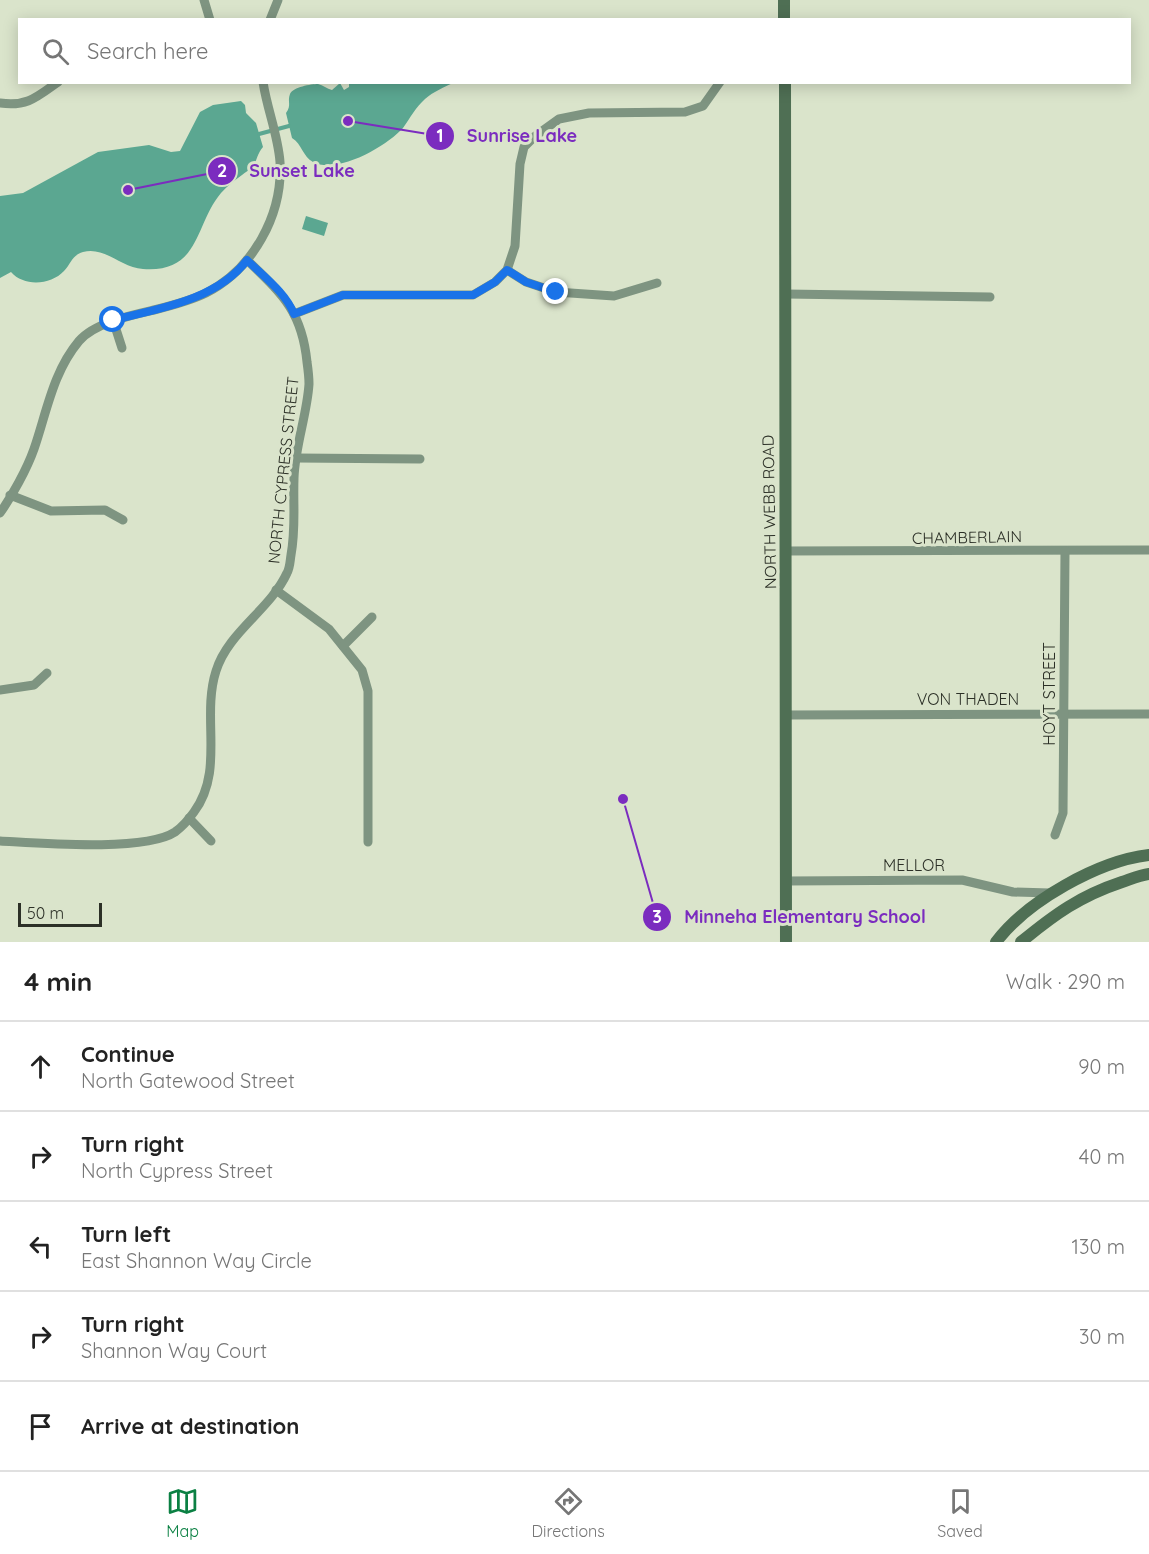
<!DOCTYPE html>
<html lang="en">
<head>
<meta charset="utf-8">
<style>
	:root { --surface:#fff; --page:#f2f2f2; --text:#222; --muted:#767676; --line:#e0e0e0; --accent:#0b8043 }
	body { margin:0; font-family:Quicksand,sans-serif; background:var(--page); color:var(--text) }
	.scale { position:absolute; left:18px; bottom:15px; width:84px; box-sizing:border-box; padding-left:6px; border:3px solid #2c3027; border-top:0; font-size:16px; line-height:21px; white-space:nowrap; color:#2c3027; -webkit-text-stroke:4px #dae4cb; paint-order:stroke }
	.stop { position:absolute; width:18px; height:18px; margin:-14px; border:4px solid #1a73e8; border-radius:50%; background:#fff }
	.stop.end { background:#1a73e8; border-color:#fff; box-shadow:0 2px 6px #0008 }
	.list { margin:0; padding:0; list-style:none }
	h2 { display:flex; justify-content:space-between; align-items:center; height:78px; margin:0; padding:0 24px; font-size:26px }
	h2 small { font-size:20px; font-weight:400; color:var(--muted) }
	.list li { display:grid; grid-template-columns:39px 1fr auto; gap:18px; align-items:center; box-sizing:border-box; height:90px; padding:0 24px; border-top:2px solid var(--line) }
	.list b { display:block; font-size:22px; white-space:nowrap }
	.list p { margin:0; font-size:20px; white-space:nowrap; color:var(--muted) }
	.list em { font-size:20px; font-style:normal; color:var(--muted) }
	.icon { flex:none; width:33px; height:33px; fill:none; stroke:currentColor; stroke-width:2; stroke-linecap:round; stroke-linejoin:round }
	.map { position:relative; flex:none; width:1149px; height:942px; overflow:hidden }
	.search { position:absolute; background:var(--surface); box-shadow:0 3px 15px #0003; left:18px; right:18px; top:18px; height:66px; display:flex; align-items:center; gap:15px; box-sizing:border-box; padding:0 21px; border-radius:0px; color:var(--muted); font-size:22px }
	.sheet { height:528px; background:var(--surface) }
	nav { display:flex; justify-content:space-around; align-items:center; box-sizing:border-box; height:84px; border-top:2px solid var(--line); background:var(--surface); font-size:16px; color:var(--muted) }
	nav a { display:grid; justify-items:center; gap:3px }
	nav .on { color:var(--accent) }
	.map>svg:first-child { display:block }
	.water { fill:#5ba791 }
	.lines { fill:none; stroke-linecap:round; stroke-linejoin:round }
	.stream { stroke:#5ba791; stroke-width:4 }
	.minor { stroke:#7e9481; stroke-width:9 }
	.secondary { stroke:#4f6f54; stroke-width:12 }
	.route { stroke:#1a73e8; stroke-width:8 }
	.labels { text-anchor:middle; stroke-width:6; stroke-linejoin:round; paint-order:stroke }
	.street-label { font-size:16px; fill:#2c3027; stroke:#dae4cb }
	.leader { fill:none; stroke:#7b2cbf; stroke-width:2 }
	.callout-dot { fill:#7b2cbf; stroke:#dae4cb; stroke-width:2 }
	.mark-label { font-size:18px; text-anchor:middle; font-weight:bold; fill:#fff }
	.callout-label { font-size:18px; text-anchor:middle; font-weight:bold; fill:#7b2cbf; stroke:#dae4cb; stroke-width:6; stroke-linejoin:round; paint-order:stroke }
</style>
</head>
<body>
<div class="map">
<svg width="1149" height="942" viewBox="0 0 1149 942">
	<rect width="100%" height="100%" fill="#dae4cb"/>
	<g class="water">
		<path d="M340 83 344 90 349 87V83H453C444 87 433 92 425 99 416 107 410 118 403 128 387 146 337 175 313 162 303 157 302 144 292 138L286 113C292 105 287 102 290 94 293 87 311 84 318 84 323 85 327 89 332 90Z"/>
		<path d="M241 101 245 105 246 113 256 123 263 147C257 154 256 163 253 167 250 170 245 172 242 175 235 180 227 186 221 193 194 225 201 273 143 269 121 268 105 246 83 252 72 255 71 264 64 271 51 285 24 287 11 272L0 278V196L23 193 98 152 149 145 171 152 180 151 200 112 213 105Z"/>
		<polygon points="306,216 328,223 324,236 302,229"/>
	</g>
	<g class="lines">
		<polyline class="stream" points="259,134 289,126"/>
		<g class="minor">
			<polyline points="204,0 210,20"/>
			<polyline points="270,20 278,0"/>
			<path d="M0 103C27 107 37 97 58 82"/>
			<polyline points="507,270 526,282 556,292 614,296 657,283"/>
			<polyline points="786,294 990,297"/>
			<polyline points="294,314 343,295 473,295 495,282 507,270 515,246 520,164 524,147 534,137 559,119 589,113 685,112 703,106 720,82"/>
			<polyline points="113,320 122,348"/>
			<polyline points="296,458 420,459"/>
			<polyline points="10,495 51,511 105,510 123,520"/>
			<path d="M0 513C12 496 27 469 34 449 47 411 53 372 79 341 94 323 132 315 154 310 170 306 190 301 206 293 253 269 283 215 280 162 278 135 267 109 263 82"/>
			<polyline points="786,551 1149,550"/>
			<polyline points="276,590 329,629 362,670 368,691 368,842"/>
			<polyline points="343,646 372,617"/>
			<polyline points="0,690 34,685 47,673"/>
			<polyline points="787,715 1149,714"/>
			<polyline points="189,818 211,841"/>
			<polyline points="1055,835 1063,813 1065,551"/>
			<path d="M0 841C38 843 145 852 175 832 182 827 189 819 194 812 225 770 201 718 216 671 228 632 270 610 287 573 290 568 290 561 291 555 296 528 293 506 294 478 295 446 307 415 309 384 309 377 308 369 307 362 302 311 282 294 247 260"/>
			<polyline points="786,881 962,880 1013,892 1050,893"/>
		</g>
		<g class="secondary">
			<polyline points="784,0 784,20"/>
			<polyline points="785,82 786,942"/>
			<path d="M996 942C1027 901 1098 861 1149 855"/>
			<path d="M1021 942C1055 914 1080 896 1122 882 1131 879 1140 875 1149 874"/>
		</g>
	</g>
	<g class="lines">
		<path class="route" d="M113 320C158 309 217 300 247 260 264 277 285 292 294 314L343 295H473L495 282 507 270 526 282 556 292"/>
	</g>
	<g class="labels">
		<g class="street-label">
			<text transform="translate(283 470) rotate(-84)" y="6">NORTH CYPRESS STREET</text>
			<text transform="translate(769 512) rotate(-91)" y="6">NORTH WEBB ROAD</text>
			<text transform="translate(967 537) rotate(-1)" y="6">CHAMBERLAIN</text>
			<text transform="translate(1049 694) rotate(-90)" y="6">HOYT STREET</text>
			<text x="968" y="705">VON THADEN</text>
			<text x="914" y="871">MELLOR</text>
		</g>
	</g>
	<path class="leader" d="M348 121L440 136M128 190L222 171M623 799L657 917"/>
	<g class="callout-dot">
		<circle cx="348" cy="121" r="6"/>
		<circle cx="128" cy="190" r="6"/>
		<circle cx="623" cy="799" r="6"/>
		<circle cx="440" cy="136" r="15"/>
		<circle cx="222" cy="171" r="15"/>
		<circle cx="657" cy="917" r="15"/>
	</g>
	<g class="mark-label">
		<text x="440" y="142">1</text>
		<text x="222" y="177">2</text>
		<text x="657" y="923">3</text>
	</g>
	<g class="callout-label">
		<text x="522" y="142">Sunrise Lake</text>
		<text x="302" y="177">Sunset Lake</text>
		<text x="805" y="923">Minneha Elementary School</text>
	</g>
</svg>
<div class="scale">50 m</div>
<div class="stop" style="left:113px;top:320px"></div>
<div class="stop end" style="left:556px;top:292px"></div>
<div class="search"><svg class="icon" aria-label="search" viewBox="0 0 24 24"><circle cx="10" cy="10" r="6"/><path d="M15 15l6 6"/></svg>Search here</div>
</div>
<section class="sheet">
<h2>4 min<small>Walk · 290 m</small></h2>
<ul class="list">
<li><svg class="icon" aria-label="ahead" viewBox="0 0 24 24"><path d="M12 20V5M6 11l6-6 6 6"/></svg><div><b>Continue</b><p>North Gatewood Street</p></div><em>90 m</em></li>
<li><svg class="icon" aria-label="right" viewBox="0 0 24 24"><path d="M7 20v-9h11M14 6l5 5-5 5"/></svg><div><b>Turn right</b><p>North Cypress Street</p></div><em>40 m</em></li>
<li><svg class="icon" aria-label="left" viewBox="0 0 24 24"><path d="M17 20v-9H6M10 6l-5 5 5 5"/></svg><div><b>Turn left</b><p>East Shannon Way Circle</p></div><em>130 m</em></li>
<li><svg class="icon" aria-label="right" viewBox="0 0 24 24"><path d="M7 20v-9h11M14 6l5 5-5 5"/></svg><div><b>Turn right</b><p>Shannon Way Court</p></div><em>30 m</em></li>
<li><svg class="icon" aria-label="arrive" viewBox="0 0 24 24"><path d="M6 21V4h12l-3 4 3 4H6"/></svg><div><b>Arrive at destination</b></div></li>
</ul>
</section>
<nav>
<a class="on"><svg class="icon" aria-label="map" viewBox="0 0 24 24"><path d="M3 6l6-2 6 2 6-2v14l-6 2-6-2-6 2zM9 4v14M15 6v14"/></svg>Map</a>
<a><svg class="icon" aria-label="directions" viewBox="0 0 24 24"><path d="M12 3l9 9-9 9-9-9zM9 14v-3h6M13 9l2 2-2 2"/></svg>Directions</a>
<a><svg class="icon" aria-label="saved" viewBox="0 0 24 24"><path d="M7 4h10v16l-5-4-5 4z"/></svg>Saved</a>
</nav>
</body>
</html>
